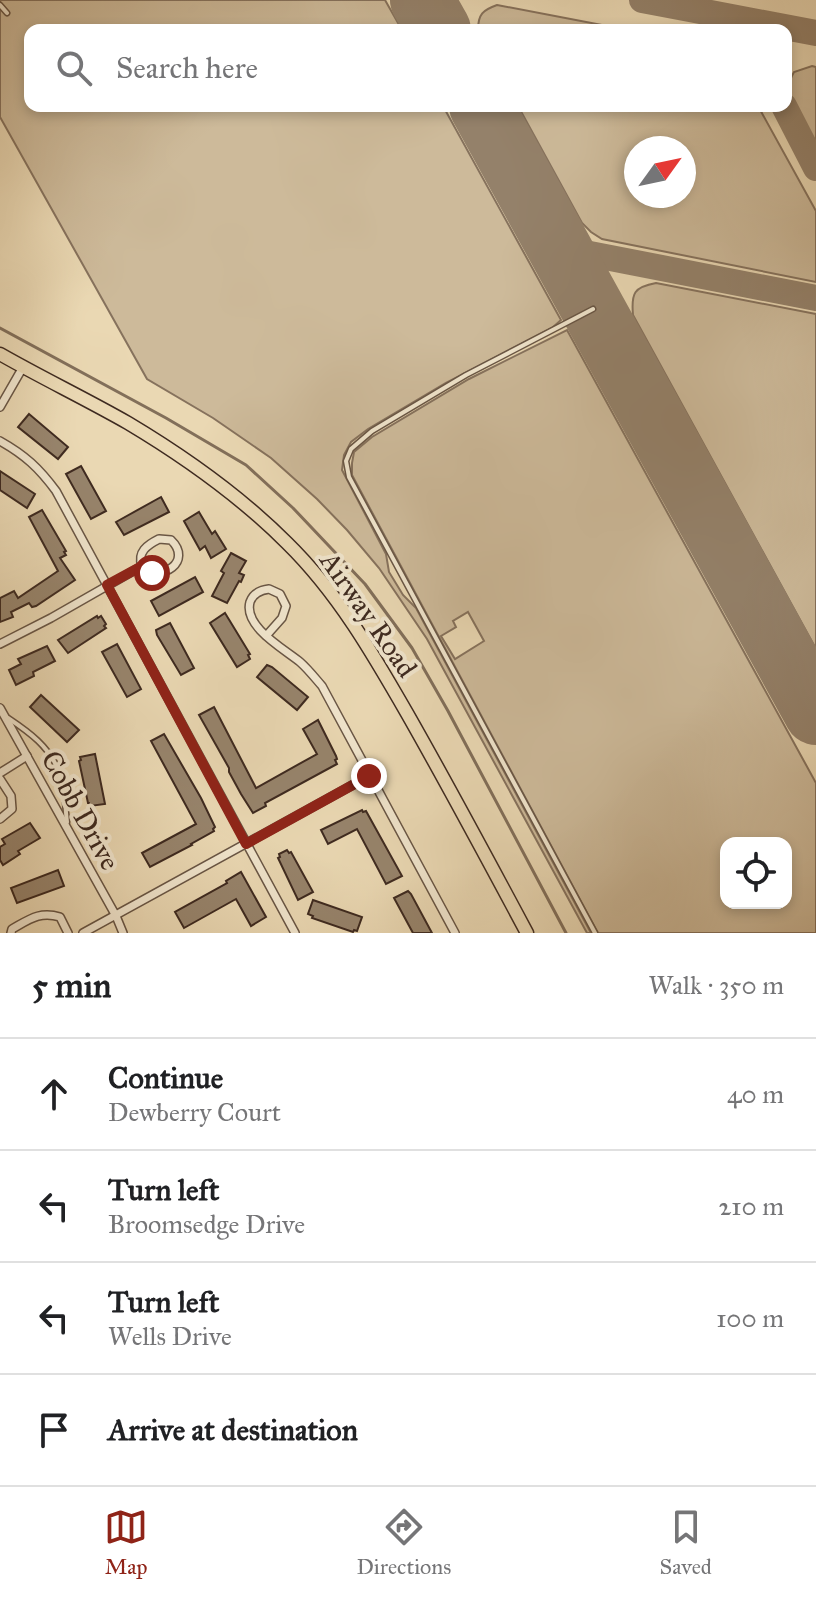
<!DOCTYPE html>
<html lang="en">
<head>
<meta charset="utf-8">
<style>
	:root { --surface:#fff; --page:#f6f6f6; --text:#202124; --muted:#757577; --line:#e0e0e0; --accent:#8f2418 }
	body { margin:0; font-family:"IM FELL Great Primer",serif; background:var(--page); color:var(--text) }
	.controls { position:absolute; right:24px; bottom:24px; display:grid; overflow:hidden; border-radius:16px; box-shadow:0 4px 12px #0003 }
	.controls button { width:72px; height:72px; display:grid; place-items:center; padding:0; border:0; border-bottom:2px solid var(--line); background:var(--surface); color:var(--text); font:40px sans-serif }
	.compass { position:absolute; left:624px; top:136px; width:72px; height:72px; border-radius:50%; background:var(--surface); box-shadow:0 4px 12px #0003; rotate:57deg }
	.stop { position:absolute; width:24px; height:24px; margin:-18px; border:6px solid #8f2418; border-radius:50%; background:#fff }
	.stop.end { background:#8f2418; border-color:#fff; box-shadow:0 2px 8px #0008 }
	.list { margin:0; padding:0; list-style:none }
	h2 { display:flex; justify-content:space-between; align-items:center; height:104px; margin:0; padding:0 32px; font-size:34px }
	h2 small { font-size:26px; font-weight:400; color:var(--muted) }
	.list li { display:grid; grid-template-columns:52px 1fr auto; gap:24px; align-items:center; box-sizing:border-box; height:112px; padding:0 32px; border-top:2px solid var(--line) }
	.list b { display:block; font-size:30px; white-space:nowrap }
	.list p { margin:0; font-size:26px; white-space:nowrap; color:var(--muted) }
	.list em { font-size:26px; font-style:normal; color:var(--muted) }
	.icon { flex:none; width:44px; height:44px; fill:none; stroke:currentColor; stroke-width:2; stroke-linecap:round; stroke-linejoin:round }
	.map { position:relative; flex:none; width:816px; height:933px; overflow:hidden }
	.search { position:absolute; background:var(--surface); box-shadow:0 4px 12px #0003; left:24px; right:24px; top:24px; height:88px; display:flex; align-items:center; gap:20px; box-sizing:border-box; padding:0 28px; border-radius:16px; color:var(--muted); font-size:30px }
	.sheet { height:552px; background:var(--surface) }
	nav { display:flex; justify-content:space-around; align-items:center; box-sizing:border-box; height:112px; border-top:2px solid var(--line); background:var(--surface); font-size:22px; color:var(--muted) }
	nav a { display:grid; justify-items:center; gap:4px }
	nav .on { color:var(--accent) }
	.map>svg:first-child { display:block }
	.green { fill:#cdba9a; stroke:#86725d; stroke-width:2; fill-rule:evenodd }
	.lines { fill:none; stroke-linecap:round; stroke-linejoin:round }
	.stream { stroke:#826f5a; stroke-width:3 }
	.taxiway { stroke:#94816a; stroke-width:26 }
	.runway { stroke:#94816a; stroke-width:64 }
	.building { fill:#97846c; stroke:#3e2a20; stroke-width:2 }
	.lane-casing { stroke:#695645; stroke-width:7 }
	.street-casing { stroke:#695645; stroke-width:10 }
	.primary-casing { stroke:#3e2a20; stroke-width:15 }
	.lane { stroke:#f1e6ce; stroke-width:4 }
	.street { stroke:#f1e6ce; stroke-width:7 }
	.primary { stroke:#ead8b3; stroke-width:12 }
	.route { stroke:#8f2418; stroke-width:10 }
	.labels { text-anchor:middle; stroke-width:8; stroke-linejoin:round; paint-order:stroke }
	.street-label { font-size:28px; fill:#3e2a20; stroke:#f1e6ce }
</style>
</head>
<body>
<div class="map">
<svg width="816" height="933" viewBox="0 0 816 933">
	<rect width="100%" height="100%" fill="#ead8b3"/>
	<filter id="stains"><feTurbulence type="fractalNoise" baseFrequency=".0025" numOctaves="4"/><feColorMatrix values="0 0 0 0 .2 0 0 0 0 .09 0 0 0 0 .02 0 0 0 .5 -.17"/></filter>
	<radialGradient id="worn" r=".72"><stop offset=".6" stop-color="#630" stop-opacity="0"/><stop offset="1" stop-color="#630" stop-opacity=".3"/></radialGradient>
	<g class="green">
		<polygon points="0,0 385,0 402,30 30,30 30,106 443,106 561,320 552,328 446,383 368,429 351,442 344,455 342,470 386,554 389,572 403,595 416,608 591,933 587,933 427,639 379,568 347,530 317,499 271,458 213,418 147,379 0,117"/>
		<path d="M497 5 628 30H478C478 14 483 10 497 5Z"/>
		<path d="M812 66 816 67V146L788 95C788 86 789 80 794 72Z"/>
		<path d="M518 106H758L816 211V282L602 239 591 232 582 223ZM636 148H684V196H636Z"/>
		<path d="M656 283 816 314V649L633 315C631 293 634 287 656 283Z"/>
		<path d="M567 330 816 783V933H598L352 475V463L354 452 372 437 469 379ZM468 612 484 641 455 659 441 636 456 627 453 621ZM726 843H786V903H726Z"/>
	</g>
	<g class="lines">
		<polyline class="stream" points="0,328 166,418 246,465 293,508 365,584 412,648 448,711 566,933"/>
		<g class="taxiway">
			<polyline points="642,0 816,33"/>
			<polyline points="784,106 816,168"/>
			<polyline points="559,248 816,298"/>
		</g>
		<g class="runway">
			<polyline points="422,0 439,30"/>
			<polyline points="481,106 816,713"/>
		</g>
	</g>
	<g class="building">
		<polygon points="29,414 68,447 58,459 18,427"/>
		<polygon points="81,466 106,511 91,519 66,474"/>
		<polygon points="0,471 35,494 27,508 0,490"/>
		<polygon points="161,497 169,512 124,535 116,522"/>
		<polygon points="42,510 66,551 64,552 66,555 60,558 75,580 36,606 32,607 29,603 11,612 13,617 0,622 0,598 14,591 18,598 58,571 29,517"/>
		<polygon points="199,512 212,534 215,531 226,549 211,558 205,546 200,550 184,521"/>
		<polygon points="231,553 246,561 239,573 244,575 241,582 239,581 227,603 212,596 224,573 221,571"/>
		<polygon points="195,577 203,592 159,616 151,601"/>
		<polygon points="225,613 250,654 248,655 250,659 237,667 210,623"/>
		<polygon points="97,616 98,618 101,616 106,624 104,626 106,628 68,653 58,640"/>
		<polygon points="170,623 194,668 181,675 157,635 156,630"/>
		<polygon points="117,644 141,689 127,697 102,652"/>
		<polygon points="47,646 55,661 33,672 34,676 16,685 9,670 21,664 18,659"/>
		<polygon points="267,665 272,667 308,697 297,710 257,677"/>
		<polygon points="41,695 79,730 67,742 30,707"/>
		<polygon points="214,707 256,788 317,754 303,729 318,720 336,756 337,759 335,760 337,764 265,803 266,806 253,813 241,794 229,772 229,768 199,715"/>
		<polygon points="164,734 201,798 215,827 213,829 214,831 191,844 192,845 150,867 142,853 196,824 151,741"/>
		<polygon points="95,754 105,804 90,806 89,803 88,803 79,761 81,760 80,757"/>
		<polygon points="362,810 363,812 366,811 402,876 386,884 357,829 328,844 321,830"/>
		<polygon points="30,823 40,838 18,851 20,854 3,865 0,860 0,847 5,844 2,839"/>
		<polygon points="287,850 289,853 291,852 313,892 298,900 278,858 280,857 279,854"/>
		<polygon points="58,870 64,886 17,903 11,888"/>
		<polygon points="241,872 266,917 251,926 236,899 184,928 175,912 227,883 226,881"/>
		<polygon points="408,891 411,894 432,933 413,933 394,898"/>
		<polygon points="313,900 362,917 357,931 354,930 353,932 312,918 313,916 308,914"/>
	</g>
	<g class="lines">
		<g class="lane-casing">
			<g id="lane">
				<polyline points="0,5 7,13"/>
				<polyline points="593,309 466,375 372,431 351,449 346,461 349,477 595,933"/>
				<path d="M8 718C29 732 50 747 59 772 65 787 65 806 67 822"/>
			</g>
		</g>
		<g class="street-casing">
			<g id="street">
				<polyline points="0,407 23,367"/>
				<path d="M0 441C25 455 39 468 56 491L295 933"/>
				<path d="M159 539 171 540C193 561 162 583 142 566 137 552 147 545 159 539Z"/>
				<path d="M266 636 282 618 286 606 280 594 269 589C261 590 253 593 250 602 243 627 286 650 300 662 308 669 315 678 322 686L455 933"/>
				<polyline points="0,644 51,618 142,566"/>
				<polyline points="0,708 116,916 123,933"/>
				<polyline points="0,773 27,756"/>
				<polyline points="0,779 11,796 12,809 0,819"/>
				<path d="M11 933 12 929C30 919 40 911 60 917L68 933"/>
				<polyline points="83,933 369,776"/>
			</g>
		</g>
		<g class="primary-casing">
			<path id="primary" d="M0 354C42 378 86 399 128 423 185 457 240 496 287 543 338 593 373 654 408 715 449 787 488 860 527 933"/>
		</g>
		<use href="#lane" class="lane"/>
		<use href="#street" class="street"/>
		<use href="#primary" class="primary"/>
	</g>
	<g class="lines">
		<polyline class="route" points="152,573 142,566 107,585 246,844 369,776"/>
	</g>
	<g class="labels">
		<g class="street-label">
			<text transform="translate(369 614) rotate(55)" y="10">Airway Road</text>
			<text transform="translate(81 810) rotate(61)" y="10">Cobb Drive</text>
		</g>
	</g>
	<rect width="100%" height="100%" filter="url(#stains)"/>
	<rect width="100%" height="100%" fill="url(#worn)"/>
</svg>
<div class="controls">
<button><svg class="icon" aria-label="locate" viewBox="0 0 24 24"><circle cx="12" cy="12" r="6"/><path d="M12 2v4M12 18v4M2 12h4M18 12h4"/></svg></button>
</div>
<svg class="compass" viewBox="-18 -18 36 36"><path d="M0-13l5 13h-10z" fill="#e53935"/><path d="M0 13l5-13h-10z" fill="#757577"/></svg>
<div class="stop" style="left:152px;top:573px"></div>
<div class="stop end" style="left:369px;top:776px"></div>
<div class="search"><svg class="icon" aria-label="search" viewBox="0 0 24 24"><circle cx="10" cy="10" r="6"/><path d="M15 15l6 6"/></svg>Search here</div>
</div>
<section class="sheet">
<h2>5 min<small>Walk · 350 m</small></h2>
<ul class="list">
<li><svg class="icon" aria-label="ahead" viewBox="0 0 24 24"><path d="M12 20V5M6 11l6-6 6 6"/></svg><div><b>Continue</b><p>Dewberry Court</p></div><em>40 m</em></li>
<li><svg class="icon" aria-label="left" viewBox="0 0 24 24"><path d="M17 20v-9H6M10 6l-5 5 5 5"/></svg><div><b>Turn left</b><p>Broomsedge Drive</p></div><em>210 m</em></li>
<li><svg class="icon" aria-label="left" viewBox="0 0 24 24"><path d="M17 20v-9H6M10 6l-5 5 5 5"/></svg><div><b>Turn left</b><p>Wells Drive</p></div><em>100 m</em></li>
<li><svg class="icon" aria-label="arrive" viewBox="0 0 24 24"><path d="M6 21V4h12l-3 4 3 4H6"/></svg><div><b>Arrive at destination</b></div></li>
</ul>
</section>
<nav>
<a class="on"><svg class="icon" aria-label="map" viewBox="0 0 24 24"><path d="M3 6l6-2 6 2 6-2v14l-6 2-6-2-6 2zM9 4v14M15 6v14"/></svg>Map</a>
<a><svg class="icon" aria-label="directions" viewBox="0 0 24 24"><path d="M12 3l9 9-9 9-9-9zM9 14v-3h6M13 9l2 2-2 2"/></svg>Directions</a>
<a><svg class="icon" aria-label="saved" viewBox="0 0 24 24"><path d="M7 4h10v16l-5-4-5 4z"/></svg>Saved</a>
</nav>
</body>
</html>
